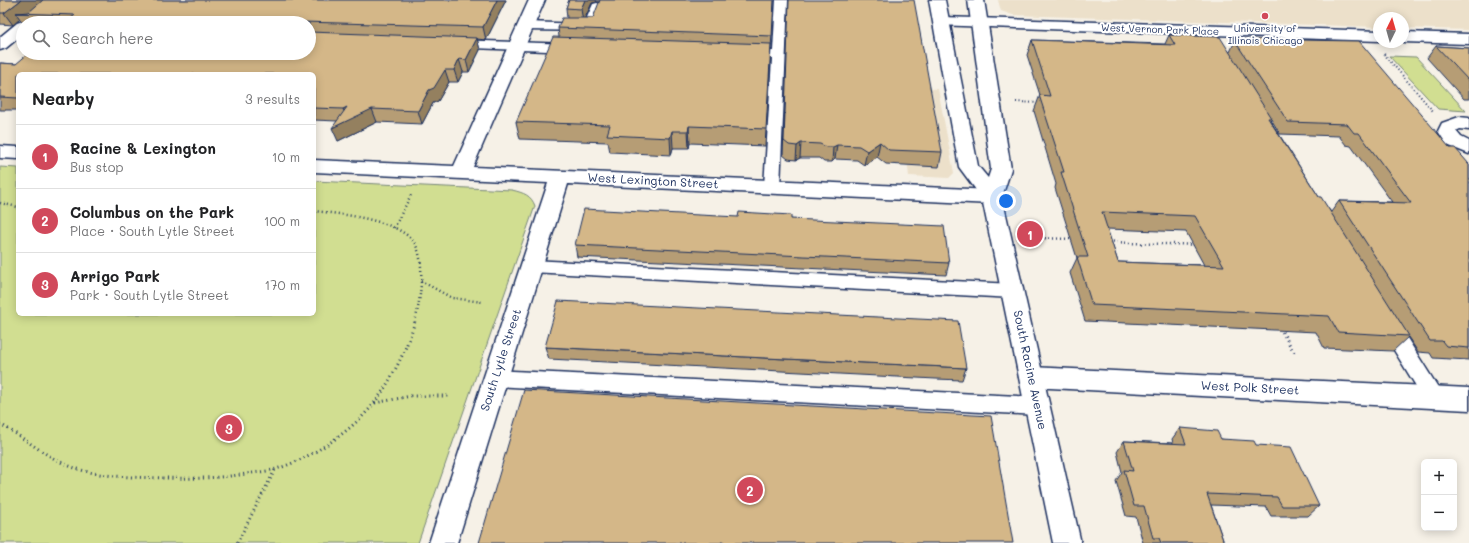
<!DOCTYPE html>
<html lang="en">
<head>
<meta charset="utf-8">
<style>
	:root { --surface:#fff; --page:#f6f6f6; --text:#202124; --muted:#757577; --line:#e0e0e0; --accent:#d1495b }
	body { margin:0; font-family:Mali,sans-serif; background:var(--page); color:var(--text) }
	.controls { position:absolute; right:12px; bottom:12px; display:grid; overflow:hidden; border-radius:6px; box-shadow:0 2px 10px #0003 }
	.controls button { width:36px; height:36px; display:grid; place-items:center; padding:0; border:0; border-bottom:1px solid var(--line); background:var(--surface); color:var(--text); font:20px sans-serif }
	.compass { position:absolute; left:1373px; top:12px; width:36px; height:36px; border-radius:50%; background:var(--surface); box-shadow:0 2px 10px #0003; rotate:5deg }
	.you { position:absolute; left:1006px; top:201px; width:14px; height:14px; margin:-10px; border:3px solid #fff; border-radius:50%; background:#1a73e8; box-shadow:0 0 0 6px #1a73e833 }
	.badge { display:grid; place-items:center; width:26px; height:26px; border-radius:50%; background:var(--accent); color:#fff; font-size:13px; font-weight:700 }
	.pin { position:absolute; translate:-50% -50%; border:2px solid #fff; box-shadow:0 1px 4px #0006 }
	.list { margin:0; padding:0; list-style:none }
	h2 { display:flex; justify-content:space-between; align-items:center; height:52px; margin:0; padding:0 16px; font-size:17px }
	h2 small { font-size:13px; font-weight:400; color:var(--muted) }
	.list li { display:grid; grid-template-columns:26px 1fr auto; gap:12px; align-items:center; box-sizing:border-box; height:64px; padding:0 16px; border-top:1px solid var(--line) }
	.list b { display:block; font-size:15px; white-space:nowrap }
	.list p { margin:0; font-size:13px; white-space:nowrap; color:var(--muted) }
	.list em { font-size:13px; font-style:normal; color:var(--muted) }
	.icon { flex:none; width:22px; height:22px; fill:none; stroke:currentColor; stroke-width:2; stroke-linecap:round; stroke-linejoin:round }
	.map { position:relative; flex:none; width:1469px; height:543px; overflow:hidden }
	.search { position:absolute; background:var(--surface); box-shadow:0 2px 10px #0003; left:16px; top:16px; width:300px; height:44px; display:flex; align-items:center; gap:10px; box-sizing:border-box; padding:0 14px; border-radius:22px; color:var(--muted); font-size:15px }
	.panel { position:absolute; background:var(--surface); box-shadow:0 2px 10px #0003; left:16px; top:72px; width:300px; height:244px; border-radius:6px }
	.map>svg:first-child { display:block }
	.built { fill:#ece0ca }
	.green { fill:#d1de91; stroke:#768678 }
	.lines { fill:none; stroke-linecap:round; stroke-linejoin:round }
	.lane-casing { stroke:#1b2f5e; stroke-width:3 }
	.street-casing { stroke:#1b2f5e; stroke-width:3 }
	.secondary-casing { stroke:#1b2f5e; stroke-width:3 }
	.path-far2 { stroke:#1b2f5e; stroke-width:2; stroke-dasharray:1 2.5; stroke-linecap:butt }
	.path-far1 { stroke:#1b2f5e; stroke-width:2.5; stroke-dasharray:1 3; stroke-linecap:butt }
	.path { stroke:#1b2f5e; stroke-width:3; stroke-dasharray:1 3.5; stroke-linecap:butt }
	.lane { fill:#fff; fill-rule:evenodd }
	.street { fill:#fff; fill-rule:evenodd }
	.secondary { fill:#fff; fill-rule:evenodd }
	.wall { fill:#b69d75; stroke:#1b2f5e; fill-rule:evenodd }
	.shaded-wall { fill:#94805f; stroke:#1b2f5e }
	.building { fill:#d4b788; stroke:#1b2f5e; fill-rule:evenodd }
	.poi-dot { fill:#d1495b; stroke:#fff; stroke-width:1.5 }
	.labels { text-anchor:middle; stroke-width:4; stroke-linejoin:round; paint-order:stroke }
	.far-poi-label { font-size:10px; fill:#1b2f5e; stroke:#fff }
	.far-street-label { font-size:10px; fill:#1b2f5e; stroke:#fff }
	.street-label { font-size:12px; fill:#1b2f5e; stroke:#fff }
</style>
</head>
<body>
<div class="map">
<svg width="1469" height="543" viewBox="0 0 1469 543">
	<rect width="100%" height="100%" fill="#f6f1e7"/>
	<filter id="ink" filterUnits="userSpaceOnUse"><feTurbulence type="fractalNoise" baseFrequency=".025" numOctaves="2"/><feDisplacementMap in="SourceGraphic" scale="8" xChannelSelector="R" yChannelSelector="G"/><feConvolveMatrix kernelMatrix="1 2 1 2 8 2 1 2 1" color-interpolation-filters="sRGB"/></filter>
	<g filter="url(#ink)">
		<g class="built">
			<polygon points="998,0 1469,0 1469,30 1403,28 1403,18 1379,18 1379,27 1013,15 1001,11"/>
			<polygon points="898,88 938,89 954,173 949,178 909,176"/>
		</g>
		<g class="green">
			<polygon points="1389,56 1416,57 1466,111 1438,109"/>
			<path d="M0 167 18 168V314H314V181L512 190C524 193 531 195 535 206L418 543H0Z"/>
		</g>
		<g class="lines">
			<g class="lane-casing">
				<g id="lane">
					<polygon points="776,0 788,0 780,187 778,191 772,192 766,191 764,187 772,59 741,57 739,54 741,51 773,51"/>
					<polygon points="597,3 601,4 603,7 594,31 526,30 521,29 520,26 521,23 526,22 584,24 593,4"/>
					<polygon points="454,40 572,44 577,45 579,48 577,51 572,52 449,47 447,44 449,41"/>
					<polygon points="531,260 1013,284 1020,286 1022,291 1020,296 1013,298 531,272 525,271 522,266 525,261"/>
					<polygon points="1388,317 1395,319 1441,392 1444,398 1441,404 1434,407 1427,404 1378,324 1381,319"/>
					<polygon points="495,370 1037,397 1044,400 1047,406 1044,412 1037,415 495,386 488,384 485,378 488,372"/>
				</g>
			</g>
			<g class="street-casing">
				<g id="street">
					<polygon points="529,0 545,0 473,167 992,190 999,192 1002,197 999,202 992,204 568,184 457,543 429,543 548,183 314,172 314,160 454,166"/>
					<polygon points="942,17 1379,31 1379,41 936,25 934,22 936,19"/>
					<polygon points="23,21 29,23 23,23 23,34 6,48 0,50 0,37 17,23"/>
					<polygon points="1403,32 1469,34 1469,44 1403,42"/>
					<polygon points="1459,117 1469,118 1469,130 1460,129 1456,131 1461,137 1469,141 1469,154 1447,145 1438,131 1442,123"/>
					<polygon points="0,146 18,147 18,159 0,158"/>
					<polygon points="1031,367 1469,388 1469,410 1031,387 1022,384 1019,377 1022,370"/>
				</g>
			</g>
			<g class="secondary-casing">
				<polygon id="secondary" points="929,0 945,0 978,166 988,178 991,169 968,0 984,0 1011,169 1002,197 1081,543 1053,543 982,198 959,167"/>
			</g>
			<g class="path-far2">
				<polyline points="1384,54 1433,111"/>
				<polyline points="1016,102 1039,103"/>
			</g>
			<g class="path-far1">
				<polyline points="0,203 18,207"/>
				<path d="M314 211C341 214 395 219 413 241 427 258 420 302 415 322"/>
				<polyline points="394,228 412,193"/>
				<polyline points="1033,238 1073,239"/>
				<path d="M1109 241C1138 245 1167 243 1196 245"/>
				<polyline points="421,281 452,298 483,302"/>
			</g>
			<g class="path">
				<polyline points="1280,328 1295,354"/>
				<polyline points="375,403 411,396 449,396"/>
				<path d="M0 424C25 438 48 459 75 468 104 478 135 477 165 478 195 479 223 478 252 473 260 472 269 471 276 469 310 459 354 430 375 402 391 382 408 346 415 321"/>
				<polyline points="237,543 275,470"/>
			</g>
			<use href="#lane" class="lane"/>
			<use href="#street" class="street"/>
			<use href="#secondary" class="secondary"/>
		</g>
		<g class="wall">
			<polygon points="0,0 506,0 486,40 477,39 480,50 469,72 463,72 458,82 449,82 438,101 433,103 422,124 377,122 338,141 337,121 314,120 314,74 18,74 18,110 0,110 0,63 16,64 309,53 309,23 23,23 20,19 13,25 0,24"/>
			<path d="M569 0H774L765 146 690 143 689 148H673L671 155 610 152 608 142 520 139 516 122 559 37 558 28 567 18 566 8ZM597 2H600L593 18H585L592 3Z"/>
			<polygon points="789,0 942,152 939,167 886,164 877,157 864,165 857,160 835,159 832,162 824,162 819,158 800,158 796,160 788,159 783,155"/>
			<path d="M1169 35 1230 52 1235 41H1240L1241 39 1450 148 1469 164V360L1433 358 1430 353 1418 352 1408 337 1393 351 1324 348 1316 332 1085 321 1070 273 1077 258 1055 188 1056 184 1034 111 1040 95 1027 55 1032 40 1165 44ZM1271 119 1280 134 1339 136 1346 145 1351 146 1392 202 1339 201 1331 212 1319 197 1270 120ZM1107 229 1186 232 1204 265 1118 262Z"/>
			<polygon points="1436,46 1469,48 1469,99 1464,99 1427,58"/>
			<polygon points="791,219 949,263 946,275 577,257 575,245"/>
			<polygon points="545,347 966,368 962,380 936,379 549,359"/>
			<polygon points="1180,428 1221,439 1256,445 1319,506 1308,516 1271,516 1266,507 1211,505 1224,543 1143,543 1136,517 1126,516 1116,481 1122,472 1117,452 1124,441 1173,443 1172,439"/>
		</g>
		<g class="shaded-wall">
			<polygon points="21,0 45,0 28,13 16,13 20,19 13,25 4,13"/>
			<polygon points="497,0 506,0 486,40 483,27"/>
			<polygon points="585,0 596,0 597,2 592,3 583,22 581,9"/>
			<polygon points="477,38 480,50 469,72 466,60"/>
			<polygon points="459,59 463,72 458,82 454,70"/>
			<polygon points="445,70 449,82 438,101 433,103 422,124 418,111 429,90"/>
			<polygon points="347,107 372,109 377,122 338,141 332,128 348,120 343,109"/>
			<polygon points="689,126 690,143 689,148 688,131"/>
			<polygon points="672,131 673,148 671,155 670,138"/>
			<polygon points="880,142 877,157 864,165 867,151"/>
			<polygon points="801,143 800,158 796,160 797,146"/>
			<polygon points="837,145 835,159 832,162 833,147"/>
		</g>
		<g class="building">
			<polygon points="0,0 21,0 4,13 0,13"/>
			<polygon points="43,0 497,0 483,27 303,22 303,23 65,23 75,15 16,13 29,12"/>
			<polygon points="569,0 585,0 581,9 566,8"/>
			<polygon points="600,0 774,0 772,36 558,28 562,18 593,18"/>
			<polygon points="789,0 914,0 942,152 889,150 880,142 867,151 859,146 837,145 833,147 826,147 820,144 801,143 797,146 789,145 784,141"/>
			<polygon points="309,32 477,38 466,60 459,59 454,70 445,70 434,88 429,90 418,111 372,109 332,128 347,107 343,109 314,108 314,74 18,74 18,98 0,97 0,63 16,64 29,53 309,53"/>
			<path d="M1169 35 1220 37 1271 118H1268L1319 197H1321L1409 336 1338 332 1329 316 1092 305 1077 257H1088L1061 172H1064L1039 95 1050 96 1032 40 1175 45ZM1102 212 1195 216 1224 266 1118 262Z"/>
			<polygon points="553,37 771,44 766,129 689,126 688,131 672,131 670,138 607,135 610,125 516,122"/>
			<polygon points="1241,39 1359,41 1450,148 1455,148 1469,164 1469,348 1446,346 1442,341 1430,341 1339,201 1411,203 1359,133 1354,133 1347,124 1288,122 1235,41 1243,42"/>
			<polygon points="1436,46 1469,48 1469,81"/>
			<polygon points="584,209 738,217 739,212 791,215 791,219 944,226 949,263 575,245"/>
			<polygon points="558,301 958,321 966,368 545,347"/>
			<polygon points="524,390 991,416 1013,543 729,543 721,542 721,543 479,543"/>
			<polygon points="1180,428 1217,431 1221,439 1254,441 1256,445 1291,447 1319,506 1282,506 1277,497 1207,494 1224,543 1161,543 1159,538 1153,538 1144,506 1134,506 1124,470 1133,471 1124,441 1186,444"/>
		</g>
	</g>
	<circle class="poi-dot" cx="1265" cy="16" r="4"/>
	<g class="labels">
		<g class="far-poi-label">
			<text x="1265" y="32">University of<tspan x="1265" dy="12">Illinois Chicago</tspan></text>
		</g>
		<g class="far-street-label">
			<text transform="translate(1160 29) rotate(2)" y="4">West Vernon Park Place</text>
		</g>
		<g class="street-label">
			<text transform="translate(653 181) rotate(3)" y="4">West Lexington Street</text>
			<text transform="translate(501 360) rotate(-72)" y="4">South Lytle Street</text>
			<text transform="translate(1030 370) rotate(78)" y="4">South Racine Avenue</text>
			<text transform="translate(1250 388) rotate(3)" y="4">West Polk Street</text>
		</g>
	</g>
</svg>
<div class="controls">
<button>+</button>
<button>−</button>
</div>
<svg class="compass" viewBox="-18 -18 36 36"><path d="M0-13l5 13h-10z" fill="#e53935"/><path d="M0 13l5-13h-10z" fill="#757577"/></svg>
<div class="you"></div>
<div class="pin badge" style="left:1030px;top:234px">1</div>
<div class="pin badge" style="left:750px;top:490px">2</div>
<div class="pin badge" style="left:229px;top:428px">3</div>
<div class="search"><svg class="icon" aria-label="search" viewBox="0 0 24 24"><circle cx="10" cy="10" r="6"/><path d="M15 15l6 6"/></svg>Search here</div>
<section class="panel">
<h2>Nearby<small>3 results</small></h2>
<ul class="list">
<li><span class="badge">1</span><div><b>Racine &amp; Lexington</b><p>Bus stop</p></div><em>10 m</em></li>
<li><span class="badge">2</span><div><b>Columbus on the Park</b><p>Place · South Lytle Street</p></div><em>100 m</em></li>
<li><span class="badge">3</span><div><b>Arrigo Park</b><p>Park · South Lytle Street</p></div><em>170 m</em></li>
</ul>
</section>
</div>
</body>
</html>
